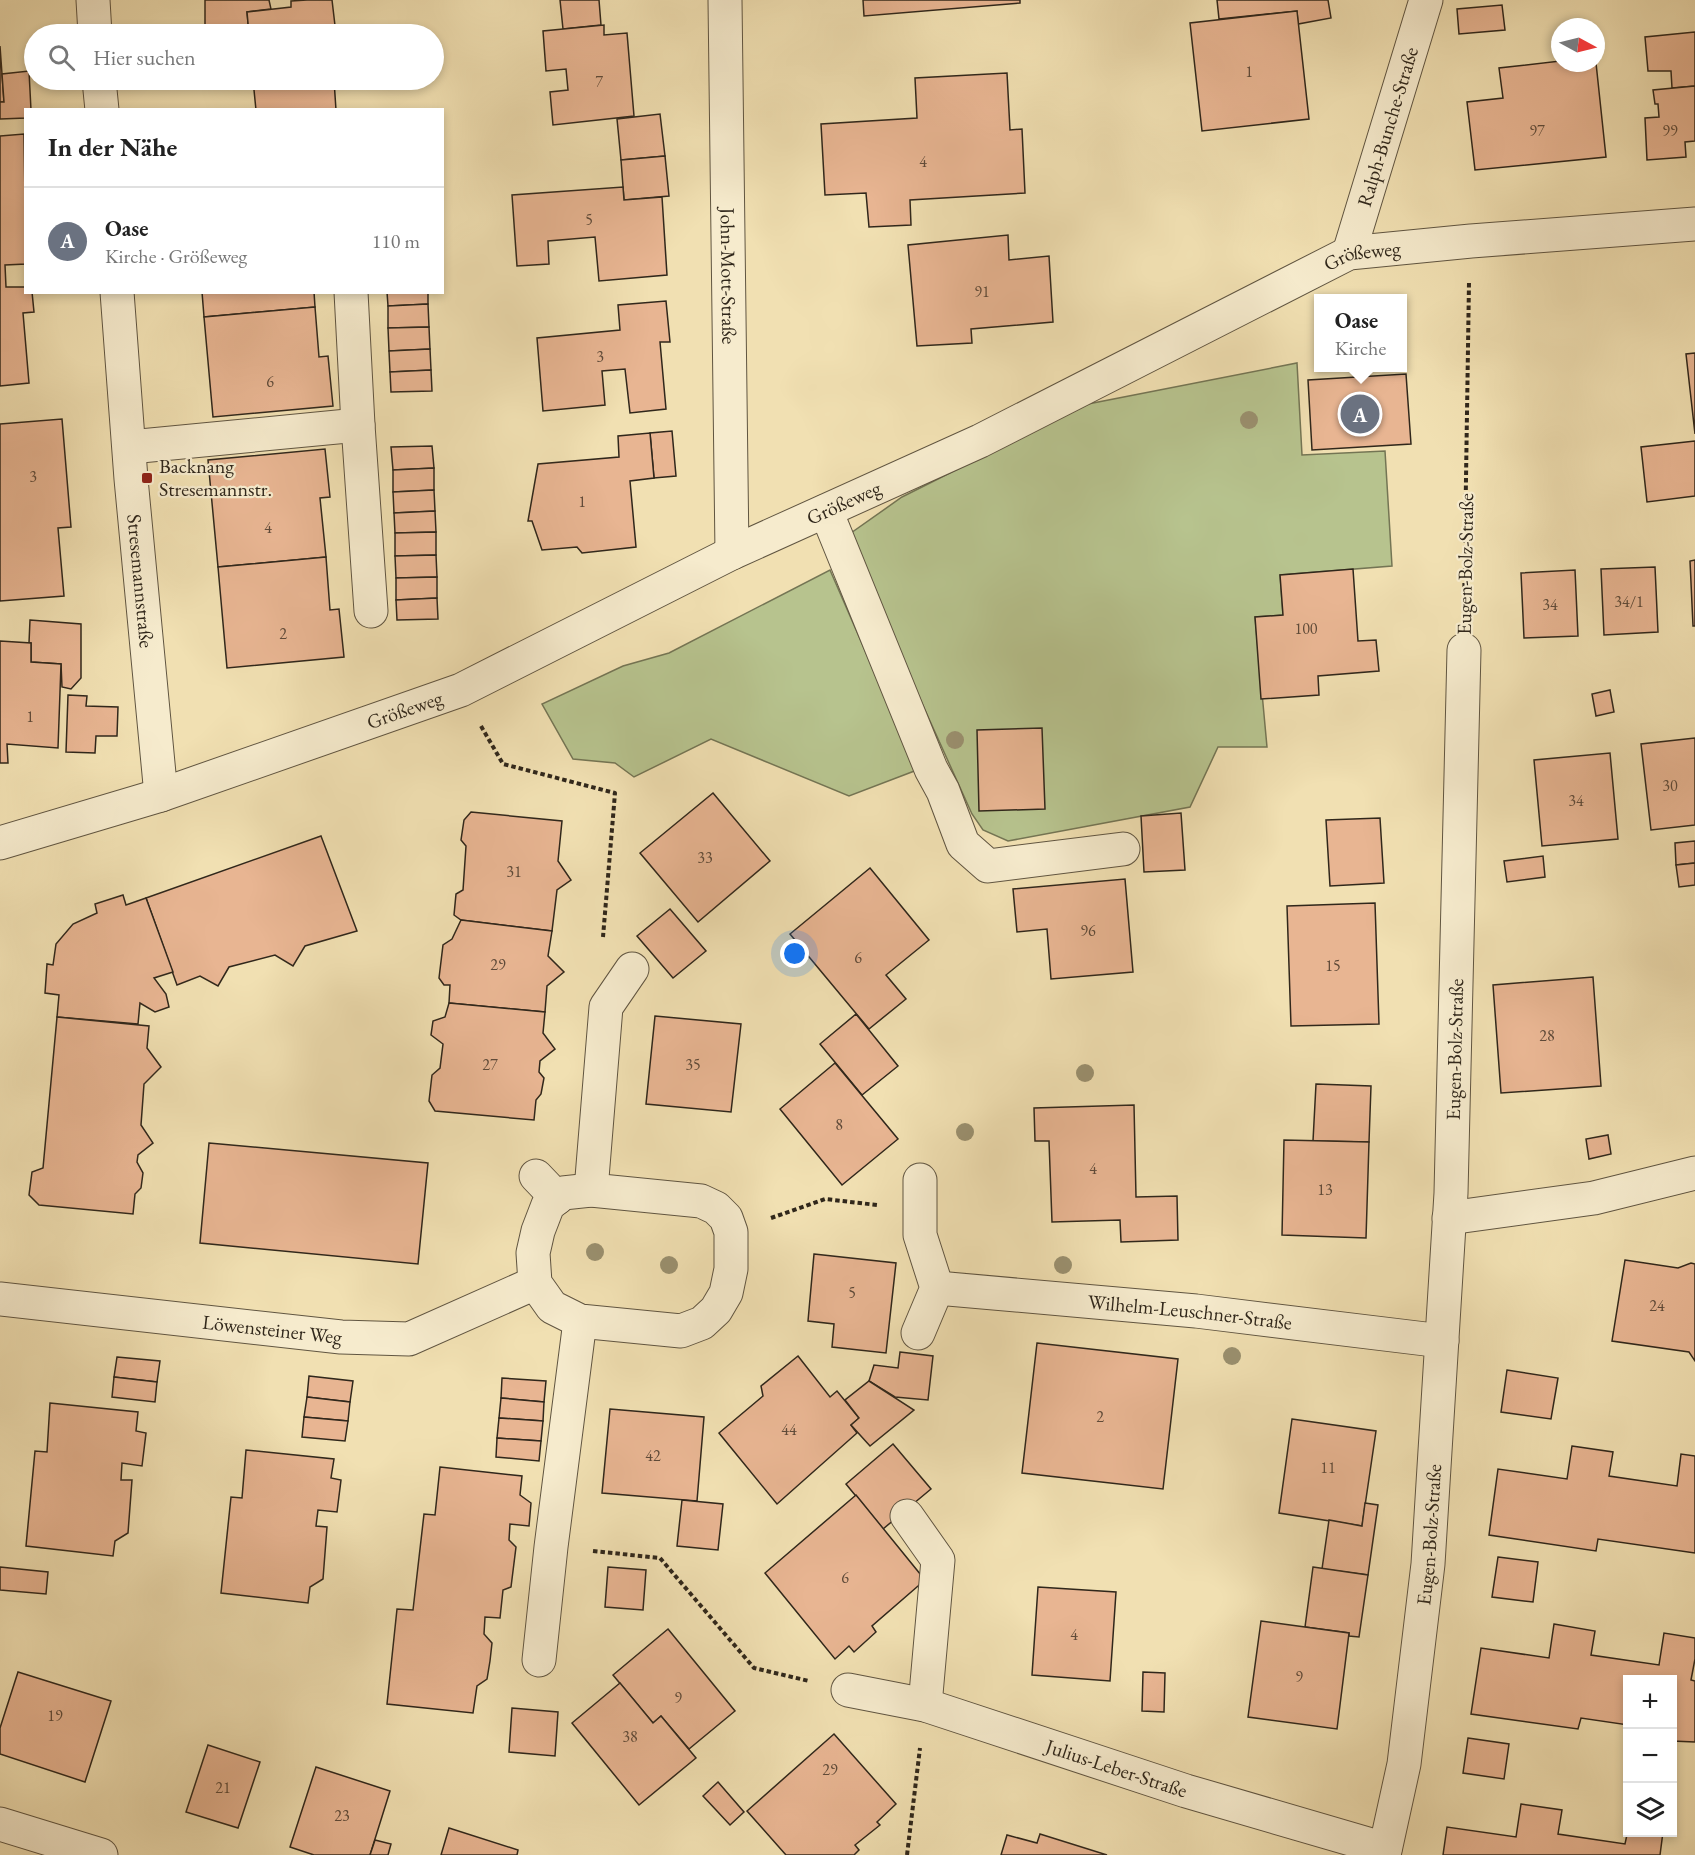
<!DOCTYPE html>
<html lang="de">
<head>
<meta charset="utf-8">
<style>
	:root { --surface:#fff; --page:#f2f2f2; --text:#222; --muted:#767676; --line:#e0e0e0; --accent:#d93025 }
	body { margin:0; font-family:"EB Garamond",serif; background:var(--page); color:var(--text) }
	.controls { position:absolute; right:18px; bottom:18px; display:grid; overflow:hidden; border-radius:0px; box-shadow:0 3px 9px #0003 }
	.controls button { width:54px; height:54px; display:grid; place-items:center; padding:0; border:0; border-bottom:2px solid var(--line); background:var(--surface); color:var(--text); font:30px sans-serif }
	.compass { position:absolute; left:1551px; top:18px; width:54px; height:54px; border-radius:50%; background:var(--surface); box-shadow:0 3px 9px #0003; rotate:97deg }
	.you { position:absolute; left:795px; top:954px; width:21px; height:21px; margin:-15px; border:4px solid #fff; border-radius:50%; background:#1a73e8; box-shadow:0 0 0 9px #1a73e833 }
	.badge { display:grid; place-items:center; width:39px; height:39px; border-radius:50%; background:var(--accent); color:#fff; font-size:20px; font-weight:700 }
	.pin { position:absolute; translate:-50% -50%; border:3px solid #fff; box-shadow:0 2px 6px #0006 }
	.popup { position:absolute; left:1314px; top:294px; width:93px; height:78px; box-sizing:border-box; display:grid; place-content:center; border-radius:0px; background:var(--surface); filter:drop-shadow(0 2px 4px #0005); font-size:20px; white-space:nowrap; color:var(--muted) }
	.popup b { font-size:22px; color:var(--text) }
	.popup::after { content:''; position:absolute; left:50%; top:100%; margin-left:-12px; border:12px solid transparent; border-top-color:var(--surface) }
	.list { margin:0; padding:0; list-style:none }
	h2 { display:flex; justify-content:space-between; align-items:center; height:78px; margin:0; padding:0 24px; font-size:26px }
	h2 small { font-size:20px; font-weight:400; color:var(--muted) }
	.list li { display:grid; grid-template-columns:39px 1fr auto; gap:18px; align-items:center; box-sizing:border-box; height:108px; padding:0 24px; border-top:2px solid var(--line) }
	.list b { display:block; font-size:22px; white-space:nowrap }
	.list p { margin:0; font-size:20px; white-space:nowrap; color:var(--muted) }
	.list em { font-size:20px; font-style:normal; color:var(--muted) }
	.icon { flex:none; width:33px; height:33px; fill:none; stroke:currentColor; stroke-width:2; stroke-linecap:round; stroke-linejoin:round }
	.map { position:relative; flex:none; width:1695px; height:1855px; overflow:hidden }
	.search { position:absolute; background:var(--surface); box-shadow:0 3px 9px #0003; left:24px; top:24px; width:420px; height:66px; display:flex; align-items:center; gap:15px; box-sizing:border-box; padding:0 21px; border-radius:33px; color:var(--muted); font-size:22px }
	.panel { position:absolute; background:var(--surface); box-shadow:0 3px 9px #0003; left:24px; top:108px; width:420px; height:186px; border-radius:0px }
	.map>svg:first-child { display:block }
	.green { fill:#b7c38e; stroke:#747554; stroke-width:1.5 }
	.building { fill:#e8b592; stroke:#30271b; stroke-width:1.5 }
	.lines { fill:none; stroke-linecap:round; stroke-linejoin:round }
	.minor-casing { stroke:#605541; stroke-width:35 }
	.path { stroke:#30271b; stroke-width:4; stroke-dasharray:4.5 3; stroke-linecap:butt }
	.minor { stroke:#f6ebcd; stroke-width:33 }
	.tree { fill:#9a906f }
	.poi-dot { fill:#8f2418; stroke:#f6ebcd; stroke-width:2 }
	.labels { text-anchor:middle; stroke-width:4.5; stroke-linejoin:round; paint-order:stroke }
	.number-label { font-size:16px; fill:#5e4a39 }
	.street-label { font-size:20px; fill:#30271b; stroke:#f6ebcd }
	.poi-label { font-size:20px; fill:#30271b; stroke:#f6ebcd; text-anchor:start }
</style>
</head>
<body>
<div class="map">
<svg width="1695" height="1855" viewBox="0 0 1695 1855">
	<rect width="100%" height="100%" fill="#f1e0b2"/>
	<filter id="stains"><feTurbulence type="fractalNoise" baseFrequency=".00333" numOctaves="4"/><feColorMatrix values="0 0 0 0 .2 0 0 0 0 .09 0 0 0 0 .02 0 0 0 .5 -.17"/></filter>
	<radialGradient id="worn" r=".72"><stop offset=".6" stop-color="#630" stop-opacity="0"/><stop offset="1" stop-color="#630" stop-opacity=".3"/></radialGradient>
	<g class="green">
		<polygon points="1297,363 1302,455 1385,451 1392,566 1280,575 1283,615 1255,617 1267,747 1218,747 1190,807 1008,841 983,830 972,814 911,679 851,533 902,497 1088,404"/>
		<polygon points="830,570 917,770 849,796 711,739 634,777 615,763 573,759 542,704 623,666 669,653"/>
	</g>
	<g class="building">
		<polygon points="205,0 269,0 271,9 247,12 249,34 205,34"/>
		<polygon points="307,0 332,0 336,34 249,34 247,12 291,7 291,1"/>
		<polygon points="560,0 599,0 601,25 563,29"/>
		<polygon points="863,0 1020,0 1020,3 864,16"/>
		<polygon points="1217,0 1328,0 1331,18 1298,24 1297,11 1219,19"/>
		<polygon points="1502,5 1505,30 1459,34 1457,9"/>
		<polygon points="1297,11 1309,119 1202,131 1190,23"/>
		<polygon points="604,25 604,35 627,33 634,116 553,125 550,92 568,90 566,69 546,71 543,31"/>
		<polygon points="1695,32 1695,86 1672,88 1671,71 1648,71 1645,37"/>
		<polygon points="0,46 4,102 0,102"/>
		<polygon points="1560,61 1560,63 1596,63 1606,157 1475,170 1467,102 1503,98 1499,68"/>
		<polygon points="29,71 31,110 26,110 26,118 0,119 0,102 4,102 2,74"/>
		<polygon points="1007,73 1010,130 1022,129 1025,193 910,200 911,225 869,227 866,193 825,195 821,124 917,118 915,78"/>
		<polygon points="253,80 337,80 334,80 336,110 256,110"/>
		<polygon points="1695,86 1695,141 1685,142 1686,157 1647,160 1645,118 1659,117 1658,104 1655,104 1653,90"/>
		<polygon points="660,114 665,156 621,160 617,119"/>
		<polygon points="24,134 26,264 5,265 6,287 26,287 26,292 32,292 34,312 23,313 29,383 0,386 0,136"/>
		<polygon points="665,156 669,196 624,200 621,160"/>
		<polygon points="623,187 624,200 662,197 667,275 599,281 595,237 548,241 549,264 517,266 512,195"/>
		<polygon points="1008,235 1009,260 1049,256 1053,322 971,329 972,343 917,346 908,245"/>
		<polygon points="202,292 314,292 315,307 204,317"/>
		<polygon points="387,292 428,292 428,304 388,306"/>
		<polygon points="666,301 670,342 660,342 666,409 630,413 625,369 602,371 605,405 543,411 537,338 620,330 618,305"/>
		<polygon points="428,304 429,327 388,328 388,306"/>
		<polygon points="315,307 319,357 328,356 333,406 213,417 204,317"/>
		<polygon points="429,327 430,349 389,351 388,328"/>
		<polygon points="430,349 431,370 390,372 389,351"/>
		<polygon points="1695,353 1695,434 1686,354"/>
		<polygon points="431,370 432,391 391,392 390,372"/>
		<polygon points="1406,374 1411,444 1312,450 1308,380"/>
		<polygon points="62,419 71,527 58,528 64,596 0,601 0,424"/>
		<polygon points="672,431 676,476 654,478 650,433"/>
		<polygon points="650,433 654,478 630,481 636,547 582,553 577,547 542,550 532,521 528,521 538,464 619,457 618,436"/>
		<polygon points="1695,441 1695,496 1647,502 1641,447"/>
		<polygon points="432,446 434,468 393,470 391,447"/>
		<polygon points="325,449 330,497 320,498 326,557 218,567 208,460"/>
		<polygon points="434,468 434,490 393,492 393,470"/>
		<polygon points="434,490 435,511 394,513 393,492"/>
		<polygon points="435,511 436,532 395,533 394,513"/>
		<polygon points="436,532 436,555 395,556 395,533"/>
		<polygon points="436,555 437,577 396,578 395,556"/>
		<polygon points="326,557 330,610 339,609 344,657 227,668 218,567"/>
		<polygon points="1695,560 1695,626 1693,626 1690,561"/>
		<polygon points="1655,567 1658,632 1604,635 1601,569"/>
		<polygon points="1353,569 1358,641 1376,640 1379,671 1318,676 1319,695 1261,699 1255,617 1283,615 1280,575"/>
		<polygon points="1575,570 1578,636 1524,638 1521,573"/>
		<polygon points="437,577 437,598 396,600 396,578"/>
		<polygon points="437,598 438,619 397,620 396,600"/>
		<polygon points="30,620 81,624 81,678 71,689 62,687 61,664 31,662 31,643 29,643"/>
		<polygon points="0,641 31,643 31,662 61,664 58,748 7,744 8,763 0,763"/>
		<polygon points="1610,690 1614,712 1596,716 1592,694"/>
		<polygon points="68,695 87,696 86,706 118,707 117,736 96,736 95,753 66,752"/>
		<polygon points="1042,728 1045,809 979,811 977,730"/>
		<polygon points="1695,738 1695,825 1651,830 1641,744"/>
		<polygon points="1610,753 1618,839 1542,846 1534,760"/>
		<polygon points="713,793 770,861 698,922 640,853"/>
		<polygon points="471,812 562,821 558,861 571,880 557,890 552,931 461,920 454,915 456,894 463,890 466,846 461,840 464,820"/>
		<polygon points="1181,813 1185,870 1144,872 1141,816"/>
		<polygon points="1380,818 1384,883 1330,886 1326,820"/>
		<polygon points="321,836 357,931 305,946 293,966 275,955 229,967 218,986 200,976 177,985 146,898"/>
		<polygon points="1695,841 1695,863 1676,865 1675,843"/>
		<polygon points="1543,856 1545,877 1507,882 1504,861"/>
		<polygon points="1695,863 1695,885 1679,887 1676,865"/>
		<polygon points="870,868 929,940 886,975 906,999 869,1029 790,934"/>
		<polygon points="1125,879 1133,972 1051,979 1047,929 1017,932 1013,889"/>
		<polygon points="123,895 126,905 146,898 173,972 154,978 166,994 169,1007 155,1012 140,1003 138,1024 57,1017 59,995 45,993 47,964 53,965 56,944 73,924 97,913 95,904"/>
		<polygon points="1375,903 1379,1024 1291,1026 1287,906"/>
		<polygon points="670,909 706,951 673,978 637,936"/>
		<polygon points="461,920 552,931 548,956 564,972 547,986 545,1012 449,1003 450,985 444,985 439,978 443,945 452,939"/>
		<polygon points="1593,977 1601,1086 1501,1093 1493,985"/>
		<polygon points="449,1003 545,1012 543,1033 555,1049 540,1061 539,1072 544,1078 541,1094 536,1100 534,1120 435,1111 429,1101 432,1075 440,1068 443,1044 431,1035 433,1021 445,1017"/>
		<polygon points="856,1014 898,1066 862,1095 820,1044"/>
		<polygon points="655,1016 741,1024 731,1112 646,1104"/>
		<polygon points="57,1017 149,1026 147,1048 161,1067 144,1084 141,1125 153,1143 138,1155 137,1162 143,1173 141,1188 135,1194 133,1214 39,1205 29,1195 32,1172 43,1168"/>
		<polygon points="835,1063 898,1139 842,1185 780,1109"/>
		<polygon points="1316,1084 1371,1086 1369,1142 1313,1141"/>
		<polygon points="1134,1105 1136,1197 1177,1196 1178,1240 1121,1242 1120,1220 1052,1222 1049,1141 1035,1141 1034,1108"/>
		<polygon points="1608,1135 1611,1154 1589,1159 1586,1139"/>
		<polygon points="1284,1140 1369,1142 1366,1238 1282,1235"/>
		<polygon points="209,1143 428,1163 418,1264 200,1243"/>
		<polygon points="814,1254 896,1263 886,1353 832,1347 834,1324 808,1321"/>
		<polygon points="1625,1260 1678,1268 1691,1263 1695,1264 1695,1361 1689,1352 1612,1341"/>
		<polygon points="1037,1343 1178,1359 1163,1489 1022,1473"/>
		<polygon points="900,1352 933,1356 928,1400 895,1397 869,1381 874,1365 898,1368"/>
		<polygon points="798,1356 830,1397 837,1391 859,1418 851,1425 857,1433 777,1504 719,1433 763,1396 761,1386"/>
		<polygon points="117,1357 160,1361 157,1382 114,1377"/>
		<polygon points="1507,1370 1558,1378 1551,1419 1501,1412"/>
		<polygon points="309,1376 353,1381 350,1402 307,1397"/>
		<polygon points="114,1377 157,1382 155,1402 112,1397"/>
		<polygon points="502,1378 546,1381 544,1402 501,1398"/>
		<polygon points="869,1381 914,1410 870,1446 851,1425 859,1418 845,1400"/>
		<polygon points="307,1397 350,1402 348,1421 304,1417"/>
		<polygon points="501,1398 544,1402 543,1421 499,1418"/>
		<polygon points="50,1403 138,1412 136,1431 146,1433 142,1466 122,1463 121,1480 132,1480 128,1533 115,1541 113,1556 26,1546 35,1451 47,1452"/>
		<polygon points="610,1409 704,1417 697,1501 602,1493"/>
		<polygon points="304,1417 348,1421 345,1441 302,1437"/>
		<polygon points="499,1418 543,1421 541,1441 497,1438"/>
		<polygon points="1292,1419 1376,1431 1362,1526 1279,1513"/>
		<polygon points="497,1438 541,1441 539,1461 496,1457"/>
		<polygon points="893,1444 931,1489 883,1529 846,1484"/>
		<polygon points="1572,1446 1613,1452 1609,1476 1677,1486 1681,1454 1695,1456 1695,1553 1598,1539 1596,1551 1489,1535 1498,1469 1567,1479"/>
		<polygon points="246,1450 334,1459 331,1478 341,1480 337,1512 318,1510 316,1526 327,1527 323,1579 310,1587 308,1603 221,1593 231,1497 242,1498"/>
		<polygon points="440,1467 522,1476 520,1495 531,1503 529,1526 510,1524 509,1540 516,1547 511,1587 503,1590 500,1618 485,1617 484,1634 492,1643 490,1661 487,1679 477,1686 473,1713 387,1704 397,1609 413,1610 424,1514 435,1515"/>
		<polygon points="856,1495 925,1580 872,1626 876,1632 854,1652 849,1646 835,1659 765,1573"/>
		<polygon points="682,1500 723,1504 718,1550 677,1546"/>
		<polygon points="1365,1503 1378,1505 1368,1575 1322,1569 1329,1520 1362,1526"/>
		<polygon points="1498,1557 1538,1562 1533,1602 1492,1597"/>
		<polygon points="0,1567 48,1572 46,1594 0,1590"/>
		<polygon points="608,1567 646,1570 643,1610 605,1607"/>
		<polygon points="1313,1567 1368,1575 1359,1637 1349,1636 1349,1633 1305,1627"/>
		<polygon points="1038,1587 1116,1592 1110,1681 1032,1675"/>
		<polygon points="1261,1621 1349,1633 1337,1729 1248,1717"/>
		<polygon points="1554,1624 1595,1631 1591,1655 1659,1665 1664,1633 1695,1638 1695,1659 1691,1680 1695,1681 1695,1742 1672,1741 1672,1680 1628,1680 1628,1725 1581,1718 1578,1729 1471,1714 1481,1648 1549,1658"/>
		<polygon points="668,1629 735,1711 689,1749 661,1716 653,1723 613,1675"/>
		<polygon points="18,1672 111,1701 85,1782 0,1754 0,1728"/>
		<polygon points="1143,1672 1165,1673 1164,1712 1142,1711"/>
		<polygon points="620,1683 653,1723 661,1716 696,1758 639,1805 572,1723"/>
		<polygon points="512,1708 558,1712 555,1756 509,1752"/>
		<polygon points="834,1734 896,1804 877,1822 880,1825 855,1845 859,1850 854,1855 786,1855 747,1811"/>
		<polygon points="1468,1738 1509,1744 1504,1779 1463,1773"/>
		<polygon points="208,1745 260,1762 238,1828 186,1812"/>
		<polygon points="316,1767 390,1791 370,1855 314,1855 290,1847"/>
		<polygon points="718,1782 744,1812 730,1825 703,1796"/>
		<polygon points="1521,1804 1562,1810 1558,1834 1625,1844 1628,1830 1628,1832 1663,1832 1660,1855 1443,1855 1447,1827 1516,1837"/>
		<polygon points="449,1828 518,1850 517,1855 441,1855"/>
		<polygon points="1040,1834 1107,1855 1001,1855 1007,1835 1037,1843"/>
		<polygon points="375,1840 391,1844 388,1855 370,1855"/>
	</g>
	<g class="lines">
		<g class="minor-casing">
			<g id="minor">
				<polyline points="93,0 95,34"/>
				<path id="s1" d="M725 0 732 553"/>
				<polyline points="99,80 102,110"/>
				<path id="s2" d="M1349 253 1426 0"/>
				<path id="s3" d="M117 292 131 479 161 795"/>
				<polyline points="351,292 358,425 371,611"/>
				<polyline points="130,447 358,425"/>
				<polyline points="826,511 931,769 943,791 963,844 988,866 1123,849"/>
				<path id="s4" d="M0 843 161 795 461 690 732 553 980 441 1349 253 1471 241 1695 224"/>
				<polyline points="536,1176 557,1198"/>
				<polygon points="591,1190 701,1201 716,1208 726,1218 731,1232 731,1269 726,1293 716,1310 702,1323 681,1331 580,1321 552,1307 535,1283 533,1253 538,1231 548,1205 563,1193"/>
				<polyline points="591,1190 606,1007 632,969"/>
				<polyline points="1449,1218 1594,1198 1695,1173"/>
				<path id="s5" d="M937 1288 1196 1311 1442 1341"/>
				<path id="s6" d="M0 1299 341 1337 409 1339 535 1283"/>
				<polyline points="918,1333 937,1288 920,1235 920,1180"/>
				<polyline points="907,1516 938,1560 925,1705"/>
				<polyline points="539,1660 551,1547 580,1321"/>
				<path id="s7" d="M848 1690 925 1705 1186 1791 1385 1849"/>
				<polyline points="0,1824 101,1855"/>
				<path id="s8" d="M1384 1855 1404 1764 1428 1564 1451 1193 1464 650"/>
			</g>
		</g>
		<g class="path">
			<polyline points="1464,610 1469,282"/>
			<polyline points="481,726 503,764 615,793 603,937"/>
			<polyline points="771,1218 825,1199 877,1205"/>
			<polyline points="593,1551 660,1558 754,1668 809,1681"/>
			<polyline points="907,1855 920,1748"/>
		</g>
		<use href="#minor" class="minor"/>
	</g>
	<g class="tree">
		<circle cx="1249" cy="420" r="9"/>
		<circle cx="955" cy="740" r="9"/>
		<circle cx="1085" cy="1073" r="9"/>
		<circle cx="965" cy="1132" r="9"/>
		<circle cx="595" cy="1252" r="9"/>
		<circle cx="669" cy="1265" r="9"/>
		<circle cx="1063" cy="1265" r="9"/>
		<circle cx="1232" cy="1356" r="9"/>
	</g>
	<rect class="poi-dot" x="141" y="472" width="12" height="12" rx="3"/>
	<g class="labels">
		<g class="number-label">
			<text x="1249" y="77">1</text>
			<text x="599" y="87">7</text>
			<text x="1537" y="136">97</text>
			<text x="1670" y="136">99</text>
			<text x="923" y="167">4</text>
			<text x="589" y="225">5</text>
			<text x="982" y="297">91</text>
			<text x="600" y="362">3</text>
			<text x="270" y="387">6</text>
			<text x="33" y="482">3</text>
			<text x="582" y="507">1</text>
			<text x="268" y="533">4</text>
			<text x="1629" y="607">34/1</text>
			<text x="1550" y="610">34</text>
			<text x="1306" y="634">100</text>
			<text x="283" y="639">2</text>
			<text x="30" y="722">1</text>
			<text x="1670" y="791">30</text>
			<text x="1576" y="806">34</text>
			<text x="705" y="863">33</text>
			<text x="514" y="877">31</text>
			<text x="1088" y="936">96</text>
			<text x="858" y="963">6</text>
			<text x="498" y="970">29</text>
			<text x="1333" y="971">15</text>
			<text x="1547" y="1041">28</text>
			<text x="490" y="1070">27</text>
			<text x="693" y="1070">35</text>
			<text x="839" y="1130">8</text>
			<text x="1093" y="1174">4</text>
			<text x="1325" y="1195">13</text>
			<text x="852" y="1298">5</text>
			<text x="1657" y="1311">24</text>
			<text x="1100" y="1422">2</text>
			<text x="789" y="1435">44</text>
			<text x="653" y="1461">42</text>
			<text x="1328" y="1473">11</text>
			<text x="845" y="1583">6</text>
			<text x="1074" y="1640">4</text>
			<text x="1299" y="1682">9</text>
			<text x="678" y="1703">9</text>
			<text x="55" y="1721">19</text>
			<text x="630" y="1742">38</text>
			<text x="830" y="1775">29</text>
			<text x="223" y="1793">21</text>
			<text x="342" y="1821">23</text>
		</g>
		<g class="street-label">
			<text dy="7" stroke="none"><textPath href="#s2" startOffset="132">Ralph-Bunche-Straße</textPath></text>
			<text dy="7" stroke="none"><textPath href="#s4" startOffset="1488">Größeweg</textPath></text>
			<text dy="7" stroke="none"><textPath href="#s1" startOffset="276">John-Mott-Straße</textPath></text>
			<text dy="7" stroke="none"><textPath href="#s4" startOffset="912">Größeweg</textPath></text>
			<text transform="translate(1465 564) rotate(-89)" y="7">Eugen-Bolz-Straße</text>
			<text dy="7" stroke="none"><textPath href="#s3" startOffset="290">Stresemannstraße</textPath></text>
			<text dy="7" stroke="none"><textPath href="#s4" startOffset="426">Größeweg</textPath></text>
			<text dy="7" stroke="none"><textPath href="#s8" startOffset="810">Eugen-Bolz-Straße</textPath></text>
			<text dy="7" stroke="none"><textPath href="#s5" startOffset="254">Wilhelm-Leuschner-Straße</textPath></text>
			<text dy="7" stroke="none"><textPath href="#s6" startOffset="274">Löwensteiner Weg</textPath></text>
			<text dy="7" stroke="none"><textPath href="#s8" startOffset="324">Eugen-Bolz-Straße</textPath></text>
			<text dy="7" stroke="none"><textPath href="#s7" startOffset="280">Julius-Leber-Straße</textPath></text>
		</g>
		<g class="poi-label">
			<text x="159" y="473">Backnang<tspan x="159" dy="23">Stresemannstr.</tspan></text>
		</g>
	</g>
	<rect width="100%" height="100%" filter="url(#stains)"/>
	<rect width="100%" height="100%" fill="url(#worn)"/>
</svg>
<div class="controls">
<button>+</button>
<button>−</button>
<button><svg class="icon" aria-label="layers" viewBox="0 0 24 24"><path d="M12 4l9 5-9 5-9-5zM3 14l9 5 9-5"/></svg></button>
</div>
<svg class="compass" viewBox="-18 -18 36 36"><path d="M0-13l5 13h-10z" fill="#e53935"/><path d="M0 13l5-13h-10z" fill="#767676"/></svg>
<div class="you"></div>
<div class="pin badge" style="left:1360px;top:414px;background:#6b7280">A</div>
<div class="popup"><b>Oase</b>Kirche</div>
<div class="search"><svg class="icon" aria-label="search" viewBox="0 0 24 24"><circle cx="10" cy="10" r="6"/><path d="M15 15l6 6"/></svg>Hier suchen</div>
<section class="panel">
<h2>In der Nähe<small></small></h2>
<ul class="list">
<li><span class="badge" style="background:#6b7280">A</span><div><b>Oase</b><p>Kirche · Größeweg</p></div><em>110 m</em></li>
</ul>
</section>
</div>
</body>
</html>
